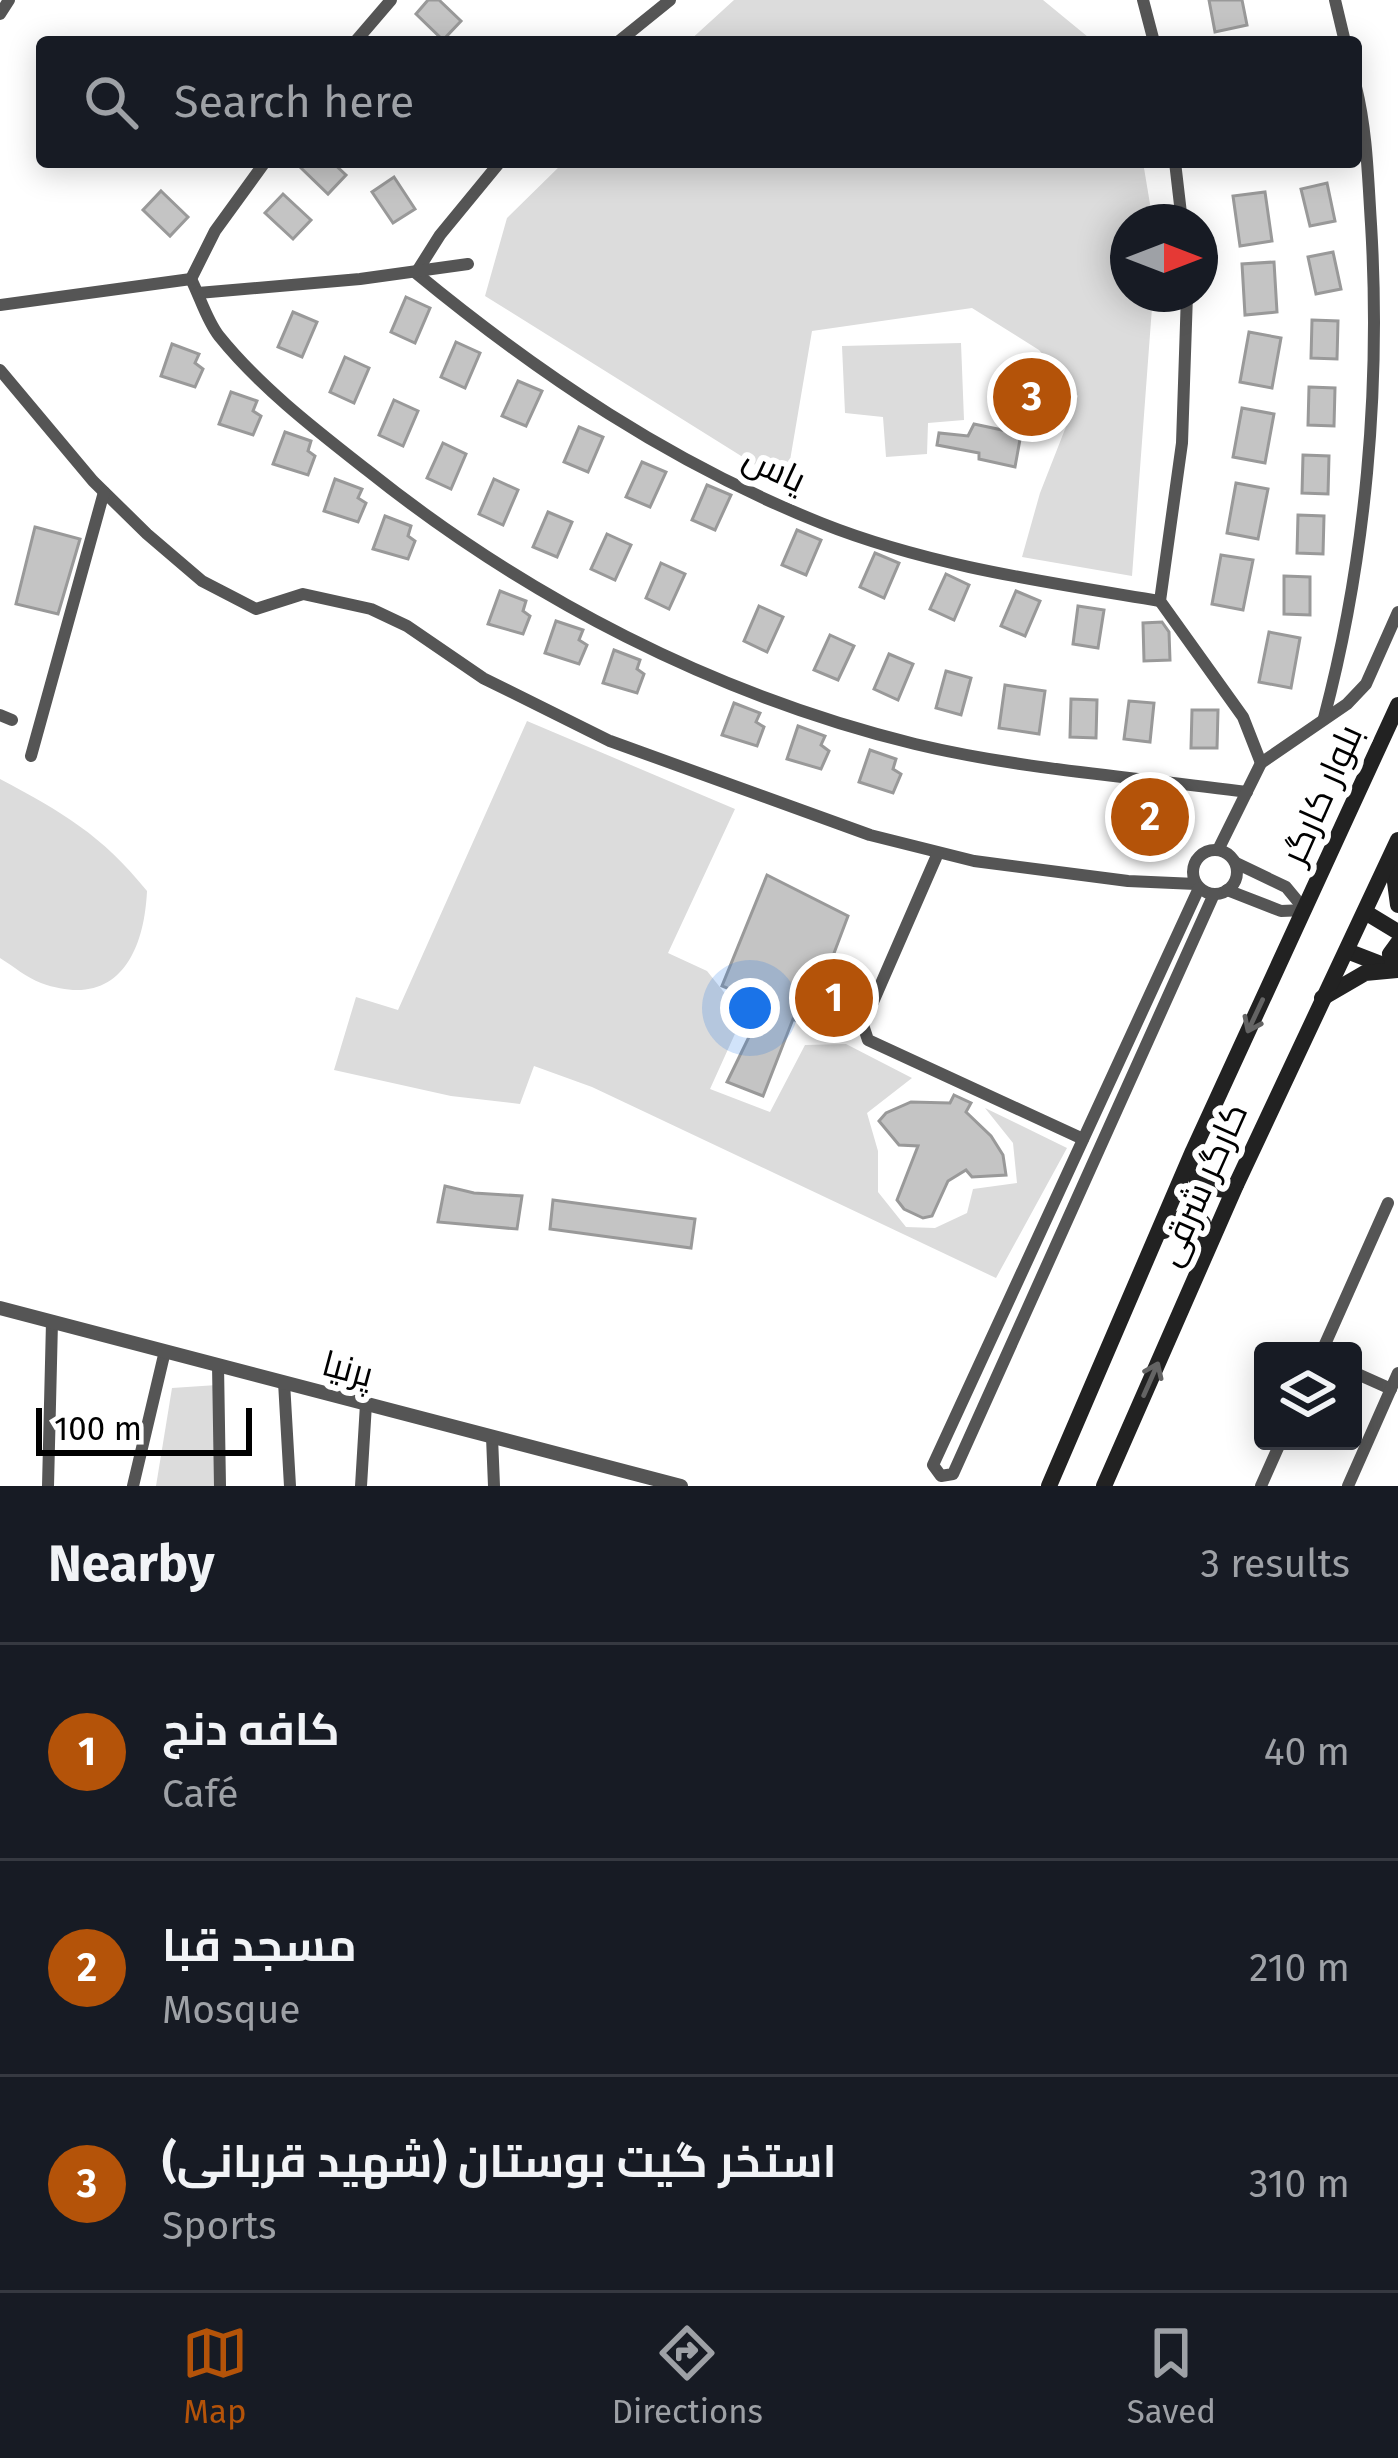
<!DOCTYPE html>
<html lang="en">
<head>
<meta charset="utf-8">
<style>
	:root { --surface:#171b24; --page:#20242c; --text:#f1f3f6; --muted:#9ea1a6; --line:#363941; --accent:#b45309 }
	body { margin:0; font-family:"Fira Sans",Cairo,sans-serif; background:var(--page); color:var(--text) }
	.controls { position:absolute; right:36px; bottom:36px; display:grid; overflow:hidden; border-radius:12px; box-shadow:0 6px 30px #0003 }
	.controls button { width:108px; height:108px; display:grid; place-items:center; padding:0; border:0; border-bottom:3px solid var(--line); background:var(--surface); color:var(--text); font:60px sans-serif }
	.compass { position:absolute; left:1110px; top:204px; width:108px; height:108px; border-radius:50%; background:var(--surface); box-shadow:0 6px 30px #0003; rotate:90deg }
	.scale { position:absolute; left:36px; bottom:30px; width:216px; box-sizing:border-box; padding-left:12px; border:6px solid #000; border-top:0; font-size:33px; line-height:42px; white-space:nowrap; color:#000; -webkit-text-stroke:9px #fff; paint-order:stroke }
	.you { position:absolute; left:750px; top:1008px; width:42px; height:42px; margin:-30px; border:9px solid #fff; border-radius:50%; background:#1a73e8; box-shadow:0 0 0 18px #1a73e833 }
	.badge { display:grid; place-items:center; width:78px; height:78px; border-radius:50%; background:var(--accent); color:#fff; font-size:39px; font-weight:700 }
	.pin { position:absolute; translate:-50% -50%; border:6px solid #fff; box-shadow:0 3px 12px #0006 }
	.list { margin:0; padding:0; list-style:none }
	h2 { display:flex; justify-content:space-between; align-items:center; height:156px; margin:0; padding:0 48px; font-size:51px }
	h2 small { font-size:39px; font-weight:400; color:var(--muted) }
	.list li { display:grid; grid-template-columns:78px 1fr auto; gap:36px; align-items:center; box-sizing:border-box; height:216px; padding:0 48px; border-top:3px solid var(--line) }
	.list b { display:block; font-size:45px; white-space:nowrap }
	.list p { margin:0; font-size:39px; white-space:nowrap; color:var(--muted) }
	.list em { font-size:39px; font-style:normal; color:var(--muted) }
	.icon { flex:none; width:66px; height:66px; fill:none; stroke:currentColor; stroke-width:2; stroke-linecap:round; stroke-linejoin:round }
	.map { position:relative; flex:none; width:1398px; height:1486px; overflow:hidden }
	.search { position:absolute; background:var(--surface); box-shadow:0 6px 30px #0003; left:36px; right:36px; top:36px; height:132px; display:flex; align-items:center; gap:30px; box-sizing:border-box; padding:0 42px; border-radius:12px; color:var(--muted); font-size:45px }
	.sheet { height:804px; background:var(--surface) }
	nav { display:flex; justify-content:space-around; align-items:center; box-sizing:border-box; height:168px; border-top:3px solid var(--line); background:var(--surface); font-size:33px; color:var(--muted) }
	nav a { display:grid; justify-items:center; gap:6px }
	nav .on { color:var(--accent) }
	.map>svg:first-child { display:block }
	.green { fill:#dcdcdc }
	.water { fill:#a3a3a3 }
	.building { fill:#c4c4c4; stroke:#999; stroke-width:3 }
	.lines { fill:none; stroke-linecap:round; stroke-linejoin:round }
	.minor { stroke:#555; stroke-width:12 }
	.tertiary { stroke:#555; stroke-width:14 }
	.secondary { stroke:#222; stroke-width:16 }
	.oneway { stroke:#646464 }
	.labels { text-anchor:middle; stroke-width:12; stroke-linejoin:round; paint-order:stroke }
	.street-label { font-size:36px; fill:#000; stroke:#fff }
</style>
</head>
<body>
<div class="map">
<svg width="1398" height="1486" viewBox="0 0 1398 1486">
	<rect width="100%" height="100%" fill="#fff"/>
	<g class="green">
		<polygon points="734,0 1043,0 1088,37 1102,42 688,42"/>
		<polygon points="564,162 1143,162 1153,222 1128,222 1128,294 1153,294 1132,576 1022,557 1040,493 1078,396 1039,350 972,308 812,331 786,484 485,296 507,218"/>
		<polygon points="961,343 964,420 928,423 927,454 886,457 883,417 845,413 842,346"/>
		<polygon points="527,721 735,809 668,953 707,971 743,1016 710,1089 770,1112 805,1045 846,1044 912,1078 867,1113 878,1151 878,1192 906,1227 935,1228 967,1213 973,1189 1017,1183 1013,1143 985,1108 1067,1148 996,1278 592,1087 534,1066 520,1104 451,1096 334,1070 356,997 398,1010"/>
		<path d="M0 779C62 812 102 835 147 891 144 955 116 1010 41 983 27 978 13 966 0 958Z"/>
		<polygon points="217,1385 214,1486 156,1486 172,1388"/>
	</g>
	<polygon class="water" points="1032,370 1063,375 1058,408 1048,404 1039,409 1037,426 1001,421 1006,387 1031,390"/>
	<g class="building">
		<polygon points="428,0 439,0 461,21 443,40 416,14"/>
		<polygon points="1209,0 1242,0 1247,25 1215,32"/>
		<polygon points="306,162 332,162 346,175 328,194 301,168"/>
		<polygon points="394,177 415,209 393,223 372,192"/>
		<polygon points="1327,183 1335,221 1310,226 1301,189"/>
		<polygon points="161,191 188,217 170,236 143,210"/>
		<polygon points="1265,192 1272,241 1240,246 1233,196"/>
		<polygon points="283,194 311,220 293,239 265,213"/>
		<polygon points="1333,252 1341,289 1316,294 1308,257"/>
		<polygon points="1274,262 1277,312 1245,315 1242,264"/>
		<polygon points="406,297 430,308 415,343 391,332"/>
		<polygon points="293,312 317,322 302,357 278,347"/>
		<polygon points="1312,320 1338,321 1337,359 1311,358"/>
		<polygon points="1249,332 1281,338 1272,388 1240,382"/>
		<polygon points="456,342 480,353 465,388 441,377"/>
		<polygon points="172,344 199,354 195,363 203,369 195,387 161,376"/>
		<polygon points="345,357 369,368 354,403 330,392"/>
		<polygon points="518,381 542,391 526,426 502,416"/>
		<polygon points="1309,387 1335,388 1334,426 1308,425"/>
		<polygon points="231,392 257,401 253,411 261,416 253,435 219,424"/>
		<polygon points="394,400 418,411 403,446 379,435"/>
		<polygon points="1242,408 1274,414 1265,463 1233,457"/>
		<polygon points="974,424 1021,434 1015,467 979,459 979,453 937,445 939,433 968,436"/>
		<polygon points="579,427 603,437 588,472 564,462"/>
		<polygon points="285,432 311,441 308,451 315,456 308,475 273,464"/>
		<polygon points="443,443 466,454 451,489 427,478"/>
		<polygon points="1303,455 1329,456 1328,494 1302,493"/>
		<polygon points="642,462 666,472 650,507 626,497"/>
		<polygon points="335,479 362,489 358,498 366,503 358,522 324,511"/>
		<polygon points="494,479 518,490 503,525 479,514"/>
		<polygon points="1236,483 1268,489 1258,539 1227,533"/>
		<polygon points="707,485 731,495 715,530 692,520"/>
		<polygon points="548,512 572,522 557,557 533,547"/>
		<polygon points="1298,515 1324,516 1323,554 1297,553"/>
		<polygon points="385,516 411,526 408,536 415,541 408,559 373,549"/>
		<polygon points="35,527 80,539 58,614 16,604"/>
		<polygon points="797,530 821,540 806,575 782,565"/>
		<polygon points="607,534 631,545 615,580 591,569"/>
		<polygon points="875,553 899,563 884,598 860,587"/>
		<polygon points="1221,555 1253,560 1243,610 1212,604"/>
		<polygon points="661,563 685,574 669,609 646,598"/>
		<polygon points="946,574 969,585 954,620 930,609"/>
		<polygon points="1284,576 1310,577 1310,615 1284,614"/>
		<polygon points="500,591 526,601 523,611 530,616 523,634 488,624"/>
		<polygon points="1016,591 1040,601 1025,636 1001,626"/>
		<polygon points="759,606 783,617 767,652 744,641"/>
		<polygon points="1078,606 1104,610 1098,648 1073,644"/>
		<polygon points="556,621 583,630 579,640 587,645 579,664 545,653"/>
		<polygon points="1162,622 1169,632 1170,660 1144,661 1143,623"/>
		<polygon points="1269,632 1300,638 1291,688 1259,682"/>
		<polygon points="830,635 854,646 838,680 814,670"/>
		<polygon points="614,650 640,660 637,669 644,674 637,693 603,683"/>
		<polygon points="889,654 913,664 898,700 874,689"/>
		<polygon points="946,671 971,678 961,715 936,708"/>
		<polygon points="1005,685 1045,691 1039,734 999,728"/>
		<polygon points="1071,699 1097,700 1096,738 1070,737"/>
		<polygon points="1129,701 1154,703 1150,742 1124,739"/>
		<polygon points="734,703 760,713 756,722 764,727 757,746 722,735"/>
		<polygon points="1192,710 1218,710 1217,748 1191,748"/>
		<polygon points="798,726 825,736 821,745 829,751 821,769 787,759"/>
		<polygon points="870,750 896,759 893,769 901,774 893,793 859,782"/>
		<circle cx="1150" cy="818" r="22"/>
		<polygon points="767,875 848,916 822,985 845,997 838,1008 817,998 806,1026 793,1019 763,1096 727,1082 765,1004 722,986"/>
		<polygon points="954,1095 971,1103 966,1112 991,1136 1003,1155 1006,1175 972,1177 966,1170 948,1181 932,1216 923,1218 904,1209 897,1200 918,1146 899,1145 879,1121 886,1113 911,1102 950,1103"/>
		<polygon points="445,1186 474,1193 522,1196 517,1229 438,1222"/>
		<polygon points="553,1200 695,1219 691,1248 550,1229"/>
	</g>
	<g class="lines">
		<g class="minor">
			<polyline points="1143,0 1154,42"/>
			<polyline points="1335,0 1345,42"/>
			<polyline points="0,14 9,0"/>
			<polyline points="355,42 391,0"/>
			<polyline points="618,42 670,0"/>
			<path d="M500 162 440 235 416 273C540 375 671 463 821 523 929 566 1046 582 1160 601"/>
			<polyline points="1175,162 1182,222"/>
			<path d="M191 279C200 297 207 321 219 336 260 387 316 430 367 470 527 598 715 695 915 744 1024 770 1136 777 1247 792"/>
			<polyline points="191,279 215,231 265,162"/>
			<polyline points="198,293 360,279 468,264"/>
			<polyline points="1187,294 1182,443 1160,601 1243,717 1261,763"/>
			<polyline points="0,305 191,279"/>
			<polyline points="0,370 93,481 147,534 202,581 256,609 303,594 371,609 407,626 483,678 610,741 870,835 974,861 1128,881 1196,884"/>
			<polyline points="0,715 12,720"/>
			<path d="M1324 718C1366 559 1381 388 1371 224 1368 179 1367 131 1356 87"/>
			<polyline points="31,756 104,492"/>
			<circle cx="1215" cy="872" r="22"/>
			<polyline points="1218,850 1261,763 1347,704 1366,684 1398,612"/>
			<polyline points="938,853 863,1025 868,1040 1083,1139"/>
			<polyline points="1236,863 1286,887 1305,910"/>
			<polyline points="1199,888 933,1465 941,1476 953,1474 1214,894"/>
			<polyline points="1227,890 1281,911 1305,910"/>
			<polyline points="1322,1351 1388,1203"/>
			<polyline points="218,1365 220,1486"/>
			<polyline points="1353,1372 1391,1389"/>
			<polyline points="284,1382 290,1486"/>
			<polyline points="492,1437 494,1486"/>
			<polyline points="48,1486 52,1322"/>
			<polyline points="133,1486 165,1351"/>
			<polyline points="361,1486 366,1404"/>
			<polyline points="1261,1486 1281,1441"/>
			<polyline points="1348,1486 1398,1373"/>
		</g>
		<polyline class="tertiary" points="0,1308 681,1486"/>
		<g class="secondary">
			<polyline points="1392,859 1398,905"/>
			<polyline points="1365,912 1398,932"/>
			<polyline points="1347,951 1391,968"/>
			<polyline points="1322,998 1365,973 1397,970 1390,954 1398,943"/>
			<polyline points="1192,1157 1196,1178 1204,1187 1226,1190 1236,1185"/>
			<path d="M1164 1231C1175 1219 1182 1214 1198 1217L1203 1223 1205 1245"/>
			<polyline points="1049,1486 1193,1151 1398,705"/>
			<polyline points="1104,1486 1236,1185 1398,840"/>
		</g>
	</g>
	<defs><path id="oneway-shaft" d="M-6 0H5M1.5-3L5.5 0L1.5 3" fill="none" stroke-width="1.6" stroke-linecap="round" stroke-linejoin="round" transform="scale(3)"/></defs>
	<g class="oneway">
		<use href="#oneway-shaft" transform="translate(1255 1016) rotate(115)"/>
		<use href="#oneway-shaft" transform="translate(1151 1379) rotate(-66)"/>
	</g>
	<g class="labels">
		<g class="street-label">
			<text transform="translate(775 468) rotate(25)" y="13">یاس</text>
			<text transform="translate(1321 794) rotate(-66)" y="13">بلوار کارگر</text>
			<text transform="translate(1201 1184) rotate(-66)" y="13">کارگر شرقی</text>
			<text transform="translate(348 1368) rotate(15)" y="13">پرنیا</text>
		</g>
	</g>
</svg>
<div class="controls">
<button><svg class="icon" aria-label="layers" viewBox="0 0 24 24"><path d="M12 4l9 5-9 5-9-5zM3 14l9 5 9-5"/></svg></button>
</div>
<svg class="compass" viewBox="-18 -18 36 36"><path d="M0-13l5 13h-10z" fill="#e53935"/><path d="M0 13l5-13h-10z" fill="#9ea1a6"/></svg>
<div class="scale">100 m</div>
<div class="you"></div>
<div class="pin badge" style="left:834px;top:998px">1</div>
<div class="pin badge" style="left:1150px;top:817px">2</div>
<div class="pin badge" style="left:1032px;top:397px">3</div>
<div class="search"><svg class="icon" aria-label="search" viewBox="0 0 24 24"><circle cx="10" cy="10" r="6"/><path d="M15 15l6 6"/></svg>Search here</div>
</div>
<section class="sheet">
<h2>Nearby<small>3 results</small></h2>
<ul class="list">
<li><span class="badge">1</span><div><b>کافه دنج</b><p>Café</p></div><em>40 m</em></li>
<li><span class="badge">2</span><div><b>مسجد قبا</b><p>Mosque</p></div><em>210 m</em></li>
<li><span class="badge">3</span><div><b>استخر گیت بوستان (شهید قربانی)</b><p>Sports</p></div><em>310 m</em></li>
</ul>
</section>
<nav>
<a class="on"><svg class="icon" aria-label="map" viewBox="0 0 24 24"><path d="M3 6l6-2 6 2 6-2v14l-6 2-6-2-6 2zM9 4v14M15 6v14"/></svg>Map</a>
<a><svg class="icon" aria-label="directions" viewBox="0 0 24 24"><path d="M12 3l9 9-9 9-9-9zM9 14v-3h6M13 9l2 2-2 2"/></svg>Directions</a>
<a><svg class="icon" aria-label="saved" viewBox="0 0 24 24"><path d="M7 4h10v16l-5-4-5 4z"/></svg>Saved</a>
</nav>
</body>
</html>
